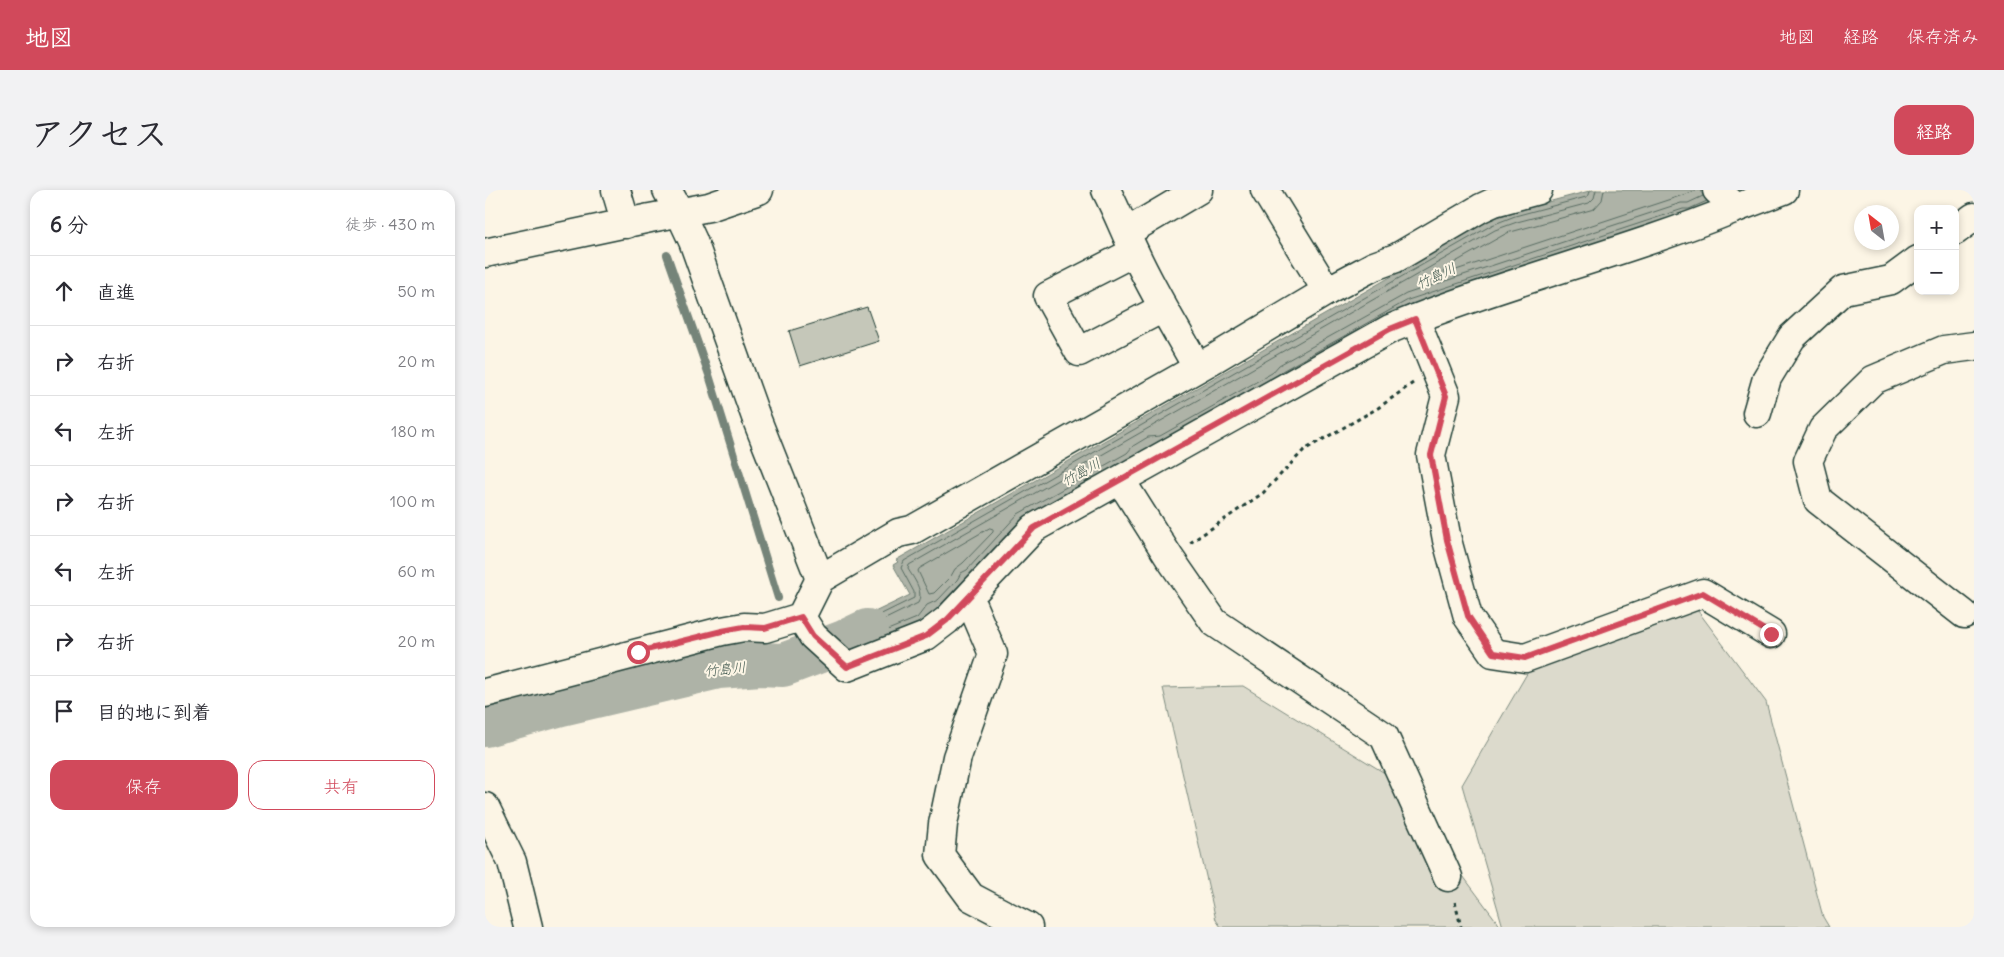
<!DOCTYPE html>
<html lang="ja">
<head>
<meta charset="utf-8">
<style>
	:root { --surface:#fff; --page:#f2f2f3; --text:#2b2b33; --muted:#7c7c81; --line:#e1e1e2; --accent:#d1495b }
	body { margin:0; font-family:Delius,"Klee One",sans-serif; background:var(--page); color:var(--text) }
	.controls { position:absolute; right:15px; top:15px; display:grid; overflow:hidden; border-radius:10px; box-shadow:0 2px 8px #0003 }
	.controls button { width:45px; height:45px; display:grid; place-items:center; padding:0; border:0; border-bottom:1px solid var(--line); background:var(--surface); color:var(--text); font:25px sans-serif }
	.compass { position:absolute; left:1369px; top:15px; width:45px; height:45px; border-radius:50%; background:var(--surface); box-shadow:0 2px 8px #0003; rotate:329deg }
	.stop { position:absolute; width:15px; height:15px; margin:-11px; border:4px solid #d1495b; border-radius:50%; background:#fff }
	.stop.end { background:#d1495b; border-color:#fff; box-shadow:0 1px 5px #0008 }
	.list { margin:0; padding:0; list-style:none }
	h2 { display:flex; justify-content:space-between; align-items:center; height:65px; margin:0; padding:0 20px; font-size:21px }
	h2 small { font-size:16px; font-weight:400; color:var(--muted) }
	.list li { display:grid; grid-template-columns:32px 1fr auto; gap:15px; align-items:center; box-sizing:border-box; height:70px; padding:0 20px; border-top:1px solid var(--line) }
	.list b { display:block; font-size:19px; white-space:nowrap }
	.list em { font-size:16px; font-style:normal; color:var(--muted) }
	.actions { display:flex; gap:10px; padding:15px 20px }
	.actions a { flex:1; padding:11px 0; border:1px solid var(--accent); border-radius:15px; text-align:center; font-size:18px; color:var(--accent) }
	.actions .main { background:var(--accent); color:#fff }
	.icon { flex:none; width:28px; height:28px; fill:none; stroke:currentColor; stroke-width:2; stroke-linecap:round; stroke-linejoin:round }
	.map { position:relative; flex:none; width:1489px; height:737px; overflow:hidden; border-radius:15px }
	header { display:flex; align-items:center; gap:30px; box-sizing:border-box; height:70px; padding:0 25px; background:var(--accent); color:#fff }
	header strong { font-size:24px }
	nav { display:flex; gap:28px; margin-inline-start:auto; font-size:18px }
	.intro { display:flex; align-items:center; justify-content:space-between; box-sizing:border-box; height:120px; padding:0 30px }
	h1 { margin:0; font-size:35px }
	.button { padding:12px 22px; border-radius:15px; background:var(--accent); color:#fff; font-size:18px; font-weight:700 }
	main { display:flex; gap:30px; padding:0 30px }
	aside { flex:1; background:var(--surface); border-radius:15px; box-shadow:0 2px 8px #0003 }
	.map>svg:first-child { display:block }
	.green { fill:#dcdacc; stroke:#7e8c80 }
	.water { fill:#aeb3a7; stroke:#758479 }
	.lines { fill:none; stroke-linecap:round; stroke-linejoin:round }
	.shore { stroke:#586c62; stroke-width:1 }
	.stream { stroke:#758479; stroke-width:8 }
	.river { stroke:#aeb3a7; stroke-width:44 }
	.building { fill:#c5c7b9; stroke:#1f3d34 }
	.minor-casing { stroke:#1f3d34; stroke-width:31 }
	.path { stroke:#1f3d34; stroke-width:3; stroke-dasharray:4 4; stroke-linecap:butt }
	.minor { stroke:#fcf5e5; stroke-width:28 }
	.route { stroke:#d1495b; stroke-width:6 }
	.labels { text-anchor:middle; stroke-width:4; stroke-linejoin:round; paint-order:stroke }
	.water-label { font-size:14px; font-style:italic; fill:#435a51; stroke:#fcf5e5 }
</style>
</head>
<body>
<header>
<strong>地図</strong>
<nav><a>地図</a><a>経路</a><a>保存済み</a></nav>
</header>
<div class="intro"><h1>アクセス</h1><a class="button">経路</a></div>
<main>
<aside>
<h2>6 分<small>徒歩 · 430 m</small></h2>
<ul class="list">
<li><svg class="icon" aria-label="ahead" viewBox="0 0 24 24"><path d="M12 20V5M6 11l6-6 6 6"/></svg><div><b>直進</b></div><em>50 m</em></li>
<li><svg class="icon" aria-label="right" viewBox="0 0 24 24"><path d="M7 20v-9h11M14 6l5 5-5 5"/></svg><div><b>右折</b></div><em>20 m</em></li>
<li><svg class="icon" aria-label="left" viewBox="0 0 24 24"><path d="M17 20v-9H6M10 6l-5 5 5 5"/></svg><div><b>左折</b></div><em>180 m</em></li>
<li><svg class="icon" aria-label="right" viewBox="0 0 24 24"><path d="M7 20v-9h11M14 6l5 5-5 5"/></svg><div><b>右折</b></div><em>100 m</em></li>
<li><svg class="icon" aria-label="left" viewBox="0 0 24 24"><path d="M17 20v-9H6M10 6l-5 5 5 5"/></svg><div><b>左折</b></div><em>60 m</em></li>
<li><svg class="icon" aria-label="right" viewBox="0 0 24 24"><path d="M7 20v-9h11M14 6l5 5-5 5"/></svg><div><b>右折</b></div><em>20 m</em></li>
<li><svg class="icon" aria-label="arrive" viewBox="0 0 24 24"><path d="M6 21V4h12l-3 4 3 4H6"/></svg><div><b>目的地に到着</b></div></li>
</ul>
<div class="actions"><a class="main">保存</a><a>共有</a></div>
</aside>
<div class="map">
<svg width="1489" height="737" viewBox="0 0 1489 737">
	<rect width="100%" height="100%" fill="#fcf5e5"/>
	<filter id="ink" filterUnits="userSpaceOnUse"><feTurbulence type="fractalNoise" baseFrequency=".02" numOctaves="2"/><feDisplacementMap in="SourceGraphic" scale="10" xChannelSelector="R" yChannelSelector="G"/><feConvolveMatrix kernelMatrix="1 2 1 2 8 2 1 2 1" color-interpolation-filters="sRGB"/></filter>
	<g filter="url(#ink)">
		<g class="green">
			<polygon points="1210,417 1281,512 1338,727 1344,737 1018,737 977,595 1047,475"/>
			<polygon points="758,496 903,585 1016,737 736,737 731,730 678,498"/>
		</g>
		<polygon class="water" points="1108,0 1253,0 1227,13 1200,24 925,115 798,185 673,260 446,434 368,467 344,444 425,405 408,375 413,372 411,370 1005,30 1029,21"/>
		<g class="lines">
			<g class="shore">
				<path d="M1111 0 1109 8 1104 13 1032 32 1010 40 424 375 423 379C429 389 439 401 433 413L366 446 365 449 371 453 432 428 442 415 453 410 472 390 476 383 482 380 533 324 642 263 648 256 663 247 675 246 787 183 794 175 921 104 1196 13H1203L1218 6"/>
				<polyline points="1119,0 1117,10 1109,19 1022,43 960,78 959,82 962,83 1213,0"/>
				<polyline points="794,184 797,181 923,110 1198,19 1204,19 1222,11"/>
				<polygon points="505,338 508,339 508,342 478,373 470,379 466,386 449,403 444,404 433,381 434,379"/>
				<polyline points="366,459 354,448 354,445 429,408 429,402 416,378 419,371 1007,35 1030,26 1101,7 1104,5 1105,0"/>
			</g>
			<g class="stream">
				<polyline points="182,65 224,185 293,408"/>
				<polyline points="310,453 315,469"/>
			</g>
			<polyline class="river" points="0,535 76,514 233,477 276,474 298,475 359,452 382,441"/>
		</g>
		<polygon class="building" points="382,117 394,151 315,176 304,141"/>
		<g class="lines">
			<g class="minor-casing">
				<g id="minor">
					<polyline points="131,0 141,34"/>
					<polyline points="182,0 195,23 208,51 272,230 335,389"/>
					<path d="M621 0C632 21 640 42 650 63 668 102 691 139 712 177"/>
					<polyline points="780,0 842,101"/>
					<polyline points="1251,18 1299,0"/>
					<polyline points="1470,41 1489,27"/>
					<polyline points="642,42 713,0"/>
					<polyline points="649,62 563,106 594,162 678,118"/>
					<polyline points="0,63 165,28 224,17 274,0"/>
					<polyline points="930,129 961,206 946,265 962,350 983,427 1008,463 1040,468 1218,403 1286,444"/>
					<polyline points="1272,223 1282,188 1307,147 1358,100 1406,90 1433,70"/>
					<polyline points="636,291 684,367 729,432 899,546 963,687"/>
					<polyline points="484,408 508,464 472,567 458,634 455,665 486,707 543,737"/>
					<polyline points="1479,424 1333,310 1323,271 1338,239 1388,190 1459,160 1489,156"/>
					<path d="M316 427 328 446 362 477 441 446 462 430 549 338 905 139C1018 92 1138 64 1251 18L1232 0"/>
					<polyline points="0,503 237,441 259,437 280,438 316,427 335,389 413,343 427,340 730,168 842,101 889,76 911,68 996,18 1009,12 1053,0"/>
					<polyline points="0,617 27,672 43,737"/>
				</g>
			</g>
			<g class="path">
				<polyline points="705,353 778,303 819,260 893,218 928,193"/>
				<polyline points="970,712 976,737"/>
			</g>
			<use href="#minor" class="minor"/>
		</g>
	</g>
	<g class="lines" filter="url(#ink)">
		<polyline class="route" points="153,462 237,441 259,437 280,438 316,427 328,446 362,477 441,446 462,430 549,338 905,139 930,129 961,206 946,265 962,350 983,426 1008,463 1040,468 1218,403 1286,444"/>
	</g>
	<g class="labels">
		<g class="water-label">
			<text transform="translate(951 86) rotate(-25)" y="5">竹島川</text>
			<text transform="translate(596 282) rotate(-29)" y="5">竹島川</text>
			<text transform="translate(240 479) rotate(-6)" y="5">竹島川</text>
		</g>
	</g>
</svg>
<div class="controls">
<button>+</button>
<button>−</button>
</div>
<svg class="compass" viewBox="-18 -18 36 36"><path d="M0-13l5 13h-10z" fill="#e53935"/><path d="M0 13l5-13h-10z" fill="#7c7c81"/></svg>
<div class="stop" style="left:153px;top:462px"></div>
<div class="stop end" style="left:1286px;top:444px"></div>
</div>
</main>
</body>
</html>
